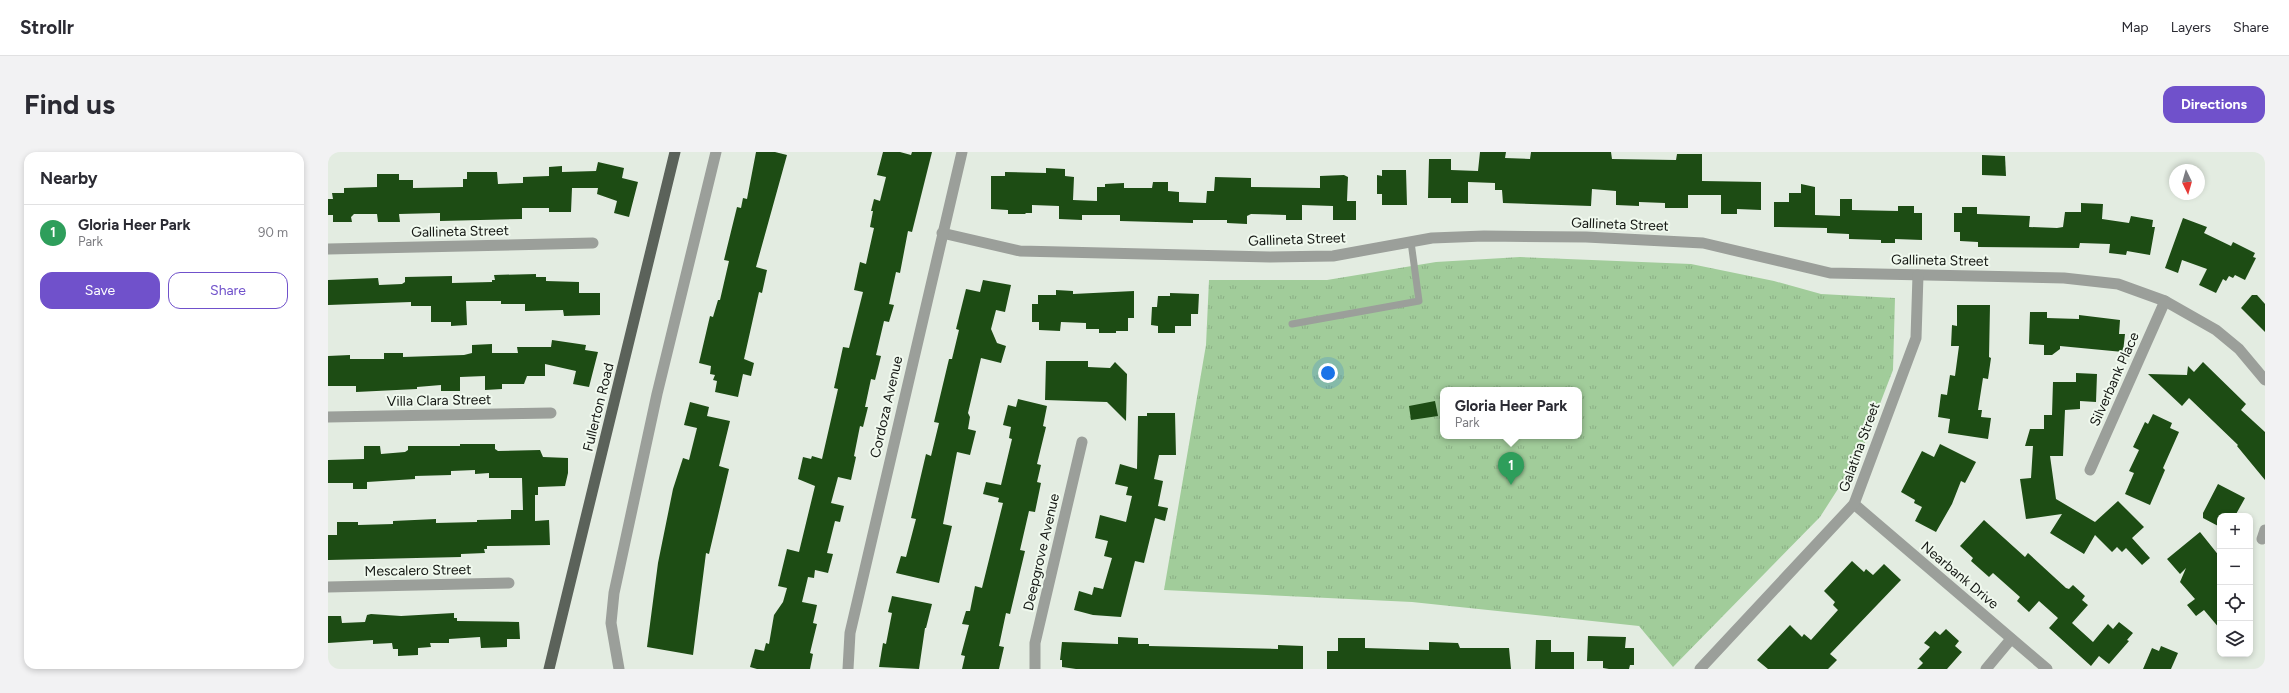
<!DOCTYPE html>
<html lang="en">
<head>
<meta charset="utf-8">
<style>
	:root { --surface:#fff; --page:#f2f2f3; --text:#2b2b33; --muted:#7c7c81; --line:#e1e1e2; --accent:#7051cb }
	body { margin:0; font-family:Figtree,sans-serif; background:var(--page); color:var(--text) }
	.controls { position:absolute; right:12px; bottom:12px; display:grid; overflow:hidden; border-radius:8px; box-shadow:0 2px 6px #0003 }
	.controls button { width:36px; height:36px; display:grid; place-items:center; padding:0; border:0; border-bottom:1px solid var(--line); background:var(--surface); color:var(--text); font:20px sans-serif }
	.compass { position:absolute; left:1841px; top:12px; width:36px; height:36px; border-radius:50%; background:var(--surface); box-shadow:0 2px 6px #0003; rotate:175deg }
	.you { position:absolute; left:1000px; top:221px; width:14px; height:14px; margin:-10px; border:3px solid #fff; border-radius:50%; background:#1a73e8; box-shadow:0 0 0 6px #1a73e833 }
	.badge { display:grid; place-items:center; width:26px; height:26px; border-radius:50%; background:var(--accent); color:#fff; font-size:13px; font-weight:700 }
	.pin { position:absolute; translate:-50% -33px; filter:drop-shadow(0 1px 2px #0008) }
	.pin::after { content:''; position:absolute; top:21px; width:14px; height:12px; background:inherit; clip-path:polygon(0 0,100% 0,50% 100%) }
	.popup { position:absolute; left:1112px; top:235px; width:142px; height:52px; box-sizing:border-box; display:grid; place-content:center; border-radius:8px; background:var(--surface); filter:drop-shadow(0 1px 3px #0005); font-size:13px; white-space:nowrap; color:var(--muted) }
	.popup b { font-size:15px; color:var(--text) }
	.popup::after { content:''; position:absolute; left:50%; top:100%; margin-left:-8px; border:8px solid transparent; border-top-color:var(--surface) }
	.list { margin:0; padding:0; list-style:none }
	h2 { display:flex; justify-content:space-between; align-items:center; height:52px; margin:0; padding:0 16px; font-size:17px }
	h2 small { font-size:13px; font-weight:400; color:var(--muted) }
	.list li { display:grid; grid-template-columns:26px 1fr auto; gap:12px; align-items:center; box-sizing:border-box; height:56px; padding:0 16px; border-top:1px solid var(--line) }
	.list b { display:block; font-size:15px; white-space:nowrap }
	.list p { margin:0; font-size:13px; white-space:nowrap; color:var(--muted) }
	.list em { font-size:13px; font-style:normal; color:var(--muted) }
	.actions { display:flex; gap:8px; padding:12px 16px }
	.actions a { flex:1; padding:9px 0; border:1px solid var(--accent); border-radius:12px; text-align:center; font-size:14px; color:var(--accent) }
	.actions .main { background:var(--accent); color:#fff }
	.icon { flex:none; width:22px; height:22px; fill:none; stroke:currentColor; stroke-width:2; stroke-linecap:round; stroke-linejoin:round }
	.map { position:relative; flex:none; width:1937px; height:517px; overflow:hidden; border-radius:12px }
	header { display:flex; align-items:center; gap:24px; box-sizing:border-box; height:56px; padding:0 20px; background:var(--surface); border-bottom:1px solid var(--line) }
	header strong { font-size:19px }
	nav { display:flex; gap:22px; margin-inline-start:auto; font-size:14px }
	.intro { display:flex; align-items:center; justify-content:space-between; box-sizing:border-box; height:96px; padding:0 24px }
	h1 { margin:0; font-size:28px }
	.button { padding:10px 18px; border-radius:12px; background:var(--accent); color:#fff; font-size:14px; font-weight:700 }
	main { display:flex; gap:24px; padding:0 24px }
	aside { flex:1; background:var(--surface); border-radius:12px; box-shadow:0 2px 6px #0003 }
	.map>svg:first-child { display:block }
	.park { fill:url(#park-tufts); fill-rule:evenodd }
	.building { fill:#1d4c14 }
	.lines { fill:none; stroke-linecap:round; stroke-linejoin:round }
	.service { stroke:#9b9f9a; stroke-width:7 }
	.minor { stroke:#9b9f9a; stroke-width:11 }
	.primary { stroke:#5b625a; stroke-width:11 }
	.labels { text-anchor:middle; stroke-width:4; stroke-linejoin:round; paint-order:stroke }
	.street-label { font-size:14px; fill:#141713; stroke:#f0f9ee }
</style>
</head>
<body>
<header>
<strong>Strollr</strong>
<nav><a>Map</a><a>Layers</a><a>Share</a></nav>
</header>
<div class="intro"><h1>Find us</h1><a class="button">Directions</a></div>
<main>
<aside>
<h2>Nearby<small></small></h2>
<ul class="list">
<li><span class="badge" style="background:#2e9e5b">1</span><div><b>Gloria Heer Park</b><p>Park</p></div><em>90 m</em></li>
</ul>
<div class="actions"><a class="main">Save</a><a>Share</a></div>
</aside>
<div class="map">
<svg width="1937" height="517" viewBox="0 0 1937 517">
	<defs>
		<pattern id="park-tufts" width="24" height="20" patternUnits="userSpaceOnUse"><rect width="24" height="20" fill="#a1cc9a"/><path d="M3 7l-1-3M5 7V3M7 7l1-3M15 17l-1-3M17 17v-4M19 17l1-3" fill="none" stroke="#8aae84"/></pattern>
	</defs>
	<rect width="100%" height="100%" fill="#e3ece1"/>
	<path class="park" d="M1192 105 1363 112 1446 129 1493 142 1567 146 1565 218 1533 301 1492 365 1345 515 1311 474 1084 450 836 438 878 193 881 128H999L1108 110ZM1115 238H1251V284H1115Z"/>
	<g class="building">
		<polygon points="428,0 447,0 459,3 428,115 439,118 434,141 431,140 416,207 426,211 423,224 415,222 410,245 387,240 389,229 385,228 387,223 382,222 383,214 371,211 382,164 385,165 390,148 392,148 401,109 396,108 409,55 413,56 415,46 419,47"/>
		<polygon points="555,0 572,0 583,3 584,0 604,0 584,80 580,79 572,121 568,120 561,152 566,153 561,170 556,169 548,203 553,204 547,228 543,227 537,255 540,255 535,275 532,274 526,304 528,305 523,328 510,325 503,351 516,354 512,370 507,369 499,401 505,402 500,421 487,418 486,426 480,425 474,450 489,453 485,471 489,472 482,501 485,502 482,517 429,517 422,515 427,497 436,499 438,491 441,492 446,463 455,450 459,436 450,434 459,397 471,400 487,334 470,327 475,305 483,307 484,304 494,307 510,237 506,236 515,195 521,196 535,140 526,138 532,110 538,112 546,76 542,75 545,59 543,59 546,47 552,49 558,25 549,23"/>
		<polygon points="1152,0 1178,0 1177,6 1202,7 1203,0 1283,0 1284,7 1348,8 1349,2 1374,2 1374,29 1433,30 1433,58 1409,57 1409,62 1393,62 1393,43 1360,43 1360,56 1337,56 1337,51 1311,50 1311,54 1288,53 1288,39 1264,37 1263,54 1175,51 1174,38 1167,38 1167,31 1140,30 1140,51 1123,51 1123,46 1100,46 1101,7 1123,7 1123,18 1150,19"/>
		<polygon points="1654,3 1677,4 1678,24 1654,23"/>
		<polygon points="270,10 296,16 294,26 310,30 301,65 286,61 289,49 269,42 270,36 244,36 243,60 221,60 221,56 194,56 194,67 112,69 112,61 71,62 72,70 50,70 49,62 26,62 23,65 24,70 5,70 5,63 0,63 0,47 5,47 4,41 16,41 16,36 49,35 49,22 71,22 71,28 85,28 85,36 135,35 135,27 139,27 139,20 169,20 170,32 195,31 195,25 221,24 221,15 234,14 234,20 268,19"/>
		<polygon points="718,16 737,17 737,24 746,25 745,48 769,49 769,35 777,35 777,32 796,31 796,36 824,36 825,30 840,30 840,39 851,40 851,50 878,51 879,39 886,39 887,25 923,26 923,35 992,36 992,24 1016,23 1020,25 1019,49 1028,49 1028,68 1005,68 1005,54 974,53 974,68 958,68 958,63 923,62 919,64 919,72 899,71 899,68 865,68 865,71 792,69 792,63 754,63 754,68 731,67 731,54 704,53 704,61 698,61 697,62 680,62 680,58 663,57 663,24 677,24 677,20 718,21"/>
		<polygon points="1054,18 1078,18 1079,53 1054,53 1054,42 1049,42 1049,23 1054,24"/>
		<polygon points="1473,32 1487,35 1487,63 1512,64 1512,47 1524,47 1524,58 1570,59 1570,54 1586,54 1586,61 1594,61 1594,88 1567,87 1567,91 1553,91 1553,88 1521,87 1521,82 1499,81 1499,76 1446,75 1446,50 1461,50 1461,41 1473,41"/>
		<polygon points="1753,51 1775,52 1774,67 1801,71 1803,64 1825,68 1824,75 1827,75 1822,103 1799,99 1798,103 1781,101 1782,92 1752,91 1751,96 1650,95 1650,90 1632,89 1632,80 1626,80 1626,61 1634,61 1634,55 1649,55 1649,62 1702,64 1701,75 1729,76 1735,75 1737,60 1753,60"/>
		<polygon points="1855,66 1879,75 1876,81 1903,94 1905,90 1927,101 1925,105 1928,106 1917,128 1907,123 1905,126 1901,124 1898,129 1895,127 1888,141 1871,133 1879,117 1854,108 1850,121 1837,116"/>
		<polygon points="208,122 208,125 218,125 218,129 251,130 251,141 272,141 272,163 236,164 235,158 197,159 197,152 173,152 173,149 138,149 139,173 123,174 123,170 103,170 103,154 83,154 83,150 0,153 0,128 50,126 51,133 74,132 77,130 77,125 124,124 124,131 164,130 164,128 167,128 166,123"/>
		<polygon points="655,128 683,133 677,160 668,158 663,177 669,191 678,194 673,211 653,206 640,261 642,265 640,277 648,279 642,303 629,300 615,372 624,374 611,431 568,421 573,404 578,405 588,367 583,366 598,302 603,304 611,271 606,270 621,207 624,207 631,178 628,177 638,137 652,140"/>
		<polygon points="728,138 745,139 745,142 806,139 806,166 800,166 800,179 788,179 788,181 771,181 771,177 758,177 758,171 733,170 732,179 711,178 711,170 704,170 704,152 710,152 710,143 728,143"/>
		<polygon points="842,141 871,142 870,162 863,162 863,174 847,174 847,181 830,181 830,174 823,173 824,155 829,155 830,144 842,144"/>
		<polygon points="1924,143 1929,143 1937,152 1937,180 1913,156"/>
		<polygon points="1629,153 1662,153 1661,205 1663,206 1660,227 1655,226 1650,258 1654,258 1653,265 1663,266 1660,287 1620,281 1622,267 1610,265 1613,242 1619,243 1622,223 1627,224 1631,194 1623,194 1624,173 1629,174"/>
		<polygon points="1702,160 1719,160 1719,166 1751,167 1751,163 1792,168 1791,182 1797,182 1795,200 1732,194 1732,197 1724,203 1716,203 1716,193 1701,192"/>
		<polygon points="224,188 258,193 257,198 270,200 261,235 245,232 248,219 217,212 217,224 199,224 196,232 174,232 174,237 157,238 157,224 132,225 132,239 113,239 113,233 89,235 89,237 28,240 28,234 0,234 0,204 22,203 22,207 56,207 56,201 75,201 75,205 136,203 144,201 144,193 164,192 164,201 190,201 189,195 223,195"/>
		<polygon points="718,209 760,209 760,215 782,216 787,210 799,222 798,269 779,250 717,248"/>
		<polygon points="1875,210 1918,252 1913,258 1937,280 1937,328 1909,294 1910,293 1861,246 1854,254 1820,222 1859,223 1860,214 1866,220"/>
		<polygon points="1748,221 1769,222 1768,250 1752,249 1752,257 1737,258 1735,304 1722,304 1728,347 1767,370 1790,349 1816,375 1804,386 1822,406 1814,413 1798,396 1794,400 1789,395 1784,400 1767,383 1756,402 1722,381 1734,362 1698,367 1692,327 1703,326 1705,294 1697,294 1702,277 1716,277 1716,263 1724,263 1725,230 1748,230"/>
		<polygon points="690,247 719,254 715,274 718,275 709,312 713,313 709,330 713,331 707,360 701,359 692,398 697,399 682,462 678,461 671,494 676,495 671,517 634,517 637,504 633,503 641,473 634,472 638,459 642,459 647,434 654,436 675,351 670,350 671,346 655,342 658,330 673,333 684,287 681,286 683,275 675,273 680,253 688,255"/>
		<polygon points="1107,249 1110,264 1083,268 1081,254"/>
		<polygon points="362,250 381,255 379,264 402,269 391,314 401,317 381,402 378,401 365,503 319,495 330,411 345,337 355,306 361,308 369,276 356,273"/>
		<polygon points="819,261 847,261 848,303 831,303 826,327 835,329 830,354 840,356 837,369 827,366 816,411 807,409 793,465 765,463 746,458 751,439 764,443 766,435 775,437 784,406 776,404 780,389 767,386 772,363 798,370 804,344 798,343 800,335 787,332 792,312 809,317 810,264 819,264"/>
		<polygon points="1825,262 1844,271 1842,276 1851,280 1835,316 1837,318 1822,353 1797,342 1806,321 1801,319 1811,298 1805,295 1817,270 1820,272"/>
		<polygon points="132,292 167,292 167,297 170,299 212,298 215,305 240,306 240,321 237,334 210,335 210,343 207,343 207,369 221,368 222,393 159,394 159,397 156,397 157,401 133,402 133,405 0,408 0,383 9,383 9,370 30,370 30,373 65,372 65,369 108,367 108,371 149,370 149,368 183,367 183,358 195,358 194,326 161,326 161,321 147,322 147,318 123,319 123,323 87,324 87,327 39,330 39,337 25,337 25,331 0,331 0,308 36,307 36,294 52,294 53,302 77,300 80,298 80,294 132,294"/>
		<polygon points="1612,292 1648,310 1637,331 1633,329 1624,352 1608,380 1587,369 1594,355 1586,351 1587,348 1573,340 1594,299 1606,305"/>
		<polygon points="1890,332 1917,346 1907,364 1892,364 1892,375 1875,366 1875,361"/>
		<polygon points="1656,368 1697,405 1700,401 1738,436 1741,437 1745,433 1757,444 1754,448 1760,453 1744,471 1765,490 1780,472 1785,477 1791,470 1805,481 1799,488 1801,489 1781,512 1771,504 1763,514 1721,476 1730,466 1711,449 1701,460 1689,449 1692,445 1665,421 1661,425 1643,409 1645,406 1632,394"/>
		<polygon points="1872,380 1892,405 1892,477 1876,458 1868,464 1859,453 1867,447 1852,430 1858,416 1852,422 1839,407"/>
		<polygon points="1524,409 1536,420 1538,417 1545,423 1556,412 1573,428 1502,502 1509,508 1500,517 1440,517 1429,508 1462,473 1474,485 1476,482 1483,488 1510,458 1505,453 1507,450 1496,439"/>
		<polygon points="564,444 604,452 598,476 597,476 591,517 551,515 555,491 558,492 564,461 560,460"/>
		<polygon points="126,461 126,466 129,466 129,469 191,470 192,487 179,487 179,495 153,496 152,485 121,487 121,491 102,491 103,495 90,496 90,503 70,504 70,497 65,497 64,491 45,492 45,488 0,491 0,464 13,464 14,471 37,470 39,463 43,462 73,464"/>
		<polygon points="1618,477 1631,489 1627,494 1634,500 1619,517 1589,517 1595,511 1591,507 1602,495 1596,491 1607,479 1612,483"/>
		<polygon points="1260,484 1298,485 1297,496 1306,496 1306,513 1302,513 1301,517 1281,517 1275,516 1275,509 1259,509"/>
		<polygon points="790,485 810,486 810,492 821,492 821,494 950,497 950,493 975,494 975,517 748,517 734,515 734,508 732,508 734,490 790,492"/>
		<polygon points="1010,486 1037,486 1037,496 1101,498 1101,490 1130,491 1132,496 1181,496 1183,517 999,517 999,499 1010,499"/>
		<polygon points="1208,488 1223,488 1223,500 1246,500 1246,517 1207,517"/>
		<polygon points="1833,494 1850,501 1843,517 1815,517 1824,496 1831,499"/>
	</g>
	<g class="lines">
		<polyline class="service" points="964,172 1091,149 1083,90"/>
		<g class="minor">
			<polyline points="614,81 692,99 942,105 1005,104 1104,86 1156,84 1258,85 1375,91 1502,121 1736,126 1790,132 1837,149 1888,178 1911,197 1937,228"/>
			<polyline points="0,97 265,91"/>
			<polyline points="0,265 223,261"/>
			<polyline points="1762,318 1837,149"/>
			<polyline points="1526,352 1719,517"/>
			<polyline points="1934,387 1937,378"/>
			<polyline points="0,435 181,431"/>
			<polyline points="291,517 283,471 286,441 329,242 388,0"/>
			<polyline points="520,517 522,481 634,0"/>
			<polyline points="707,517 707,491 754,290"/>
			<polyline points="1372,517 1526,352 1588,186 1590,123"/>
			<polyline points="1658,517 1683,487"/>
		</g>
		<polyline class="primary" points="221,517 347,0"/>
	</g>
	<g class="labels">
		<g class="street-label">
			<text transform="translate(1292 72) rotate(2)" y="5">Gallineta Street</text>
			<text transform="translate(132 79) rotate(-1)" y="5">Gallineta Street</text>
			<text transform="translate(969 87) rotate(-2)" y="5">Gallineta Street</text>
			<text transform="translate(1612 108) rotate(1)" y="5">Gallineta Street</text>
			<text transform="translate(1786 227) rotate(-66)" y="5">Silverbank Place</text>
			<text transform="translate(111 248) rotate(-1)" y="5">Villa Clara Street</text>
			<text transform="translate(270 255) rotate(-76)" y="5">Fullerton Road</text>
			<text transform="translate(558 255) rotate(-77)" y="5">Cordoza Avenue</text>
			<text transform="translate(1531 295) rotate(-70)" y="5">Galatina Street</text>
			<text transform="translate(713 400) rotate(-77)" y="5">Deepgrove Avenue</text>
			<text transform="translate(90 418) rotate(-1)" y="5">Mescalero Street</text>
			<text transform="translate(1632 423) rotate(40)" y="5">Nearbank Drive</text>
		</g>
	</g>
</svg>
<div class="controls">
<button>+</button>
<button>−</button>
<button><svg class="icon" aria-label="locate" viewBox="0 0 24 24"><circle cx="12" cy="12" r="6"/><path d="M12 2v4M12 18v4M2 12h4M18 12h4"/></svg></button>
<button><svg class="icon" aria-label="layers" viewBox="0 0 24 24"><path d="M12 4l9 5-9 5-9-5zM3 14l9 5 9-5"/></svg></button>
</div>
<svg class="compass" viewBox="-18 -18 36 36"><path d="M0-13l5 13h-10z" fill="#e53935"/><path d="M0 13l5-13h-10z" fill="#7c7c81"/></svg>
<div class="you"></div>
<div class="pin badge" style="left:1183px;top:333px;background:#2e9e5b">1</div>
<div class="popup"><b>Gloria Heer Park</b>Park</div>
</div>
</main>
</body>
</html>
